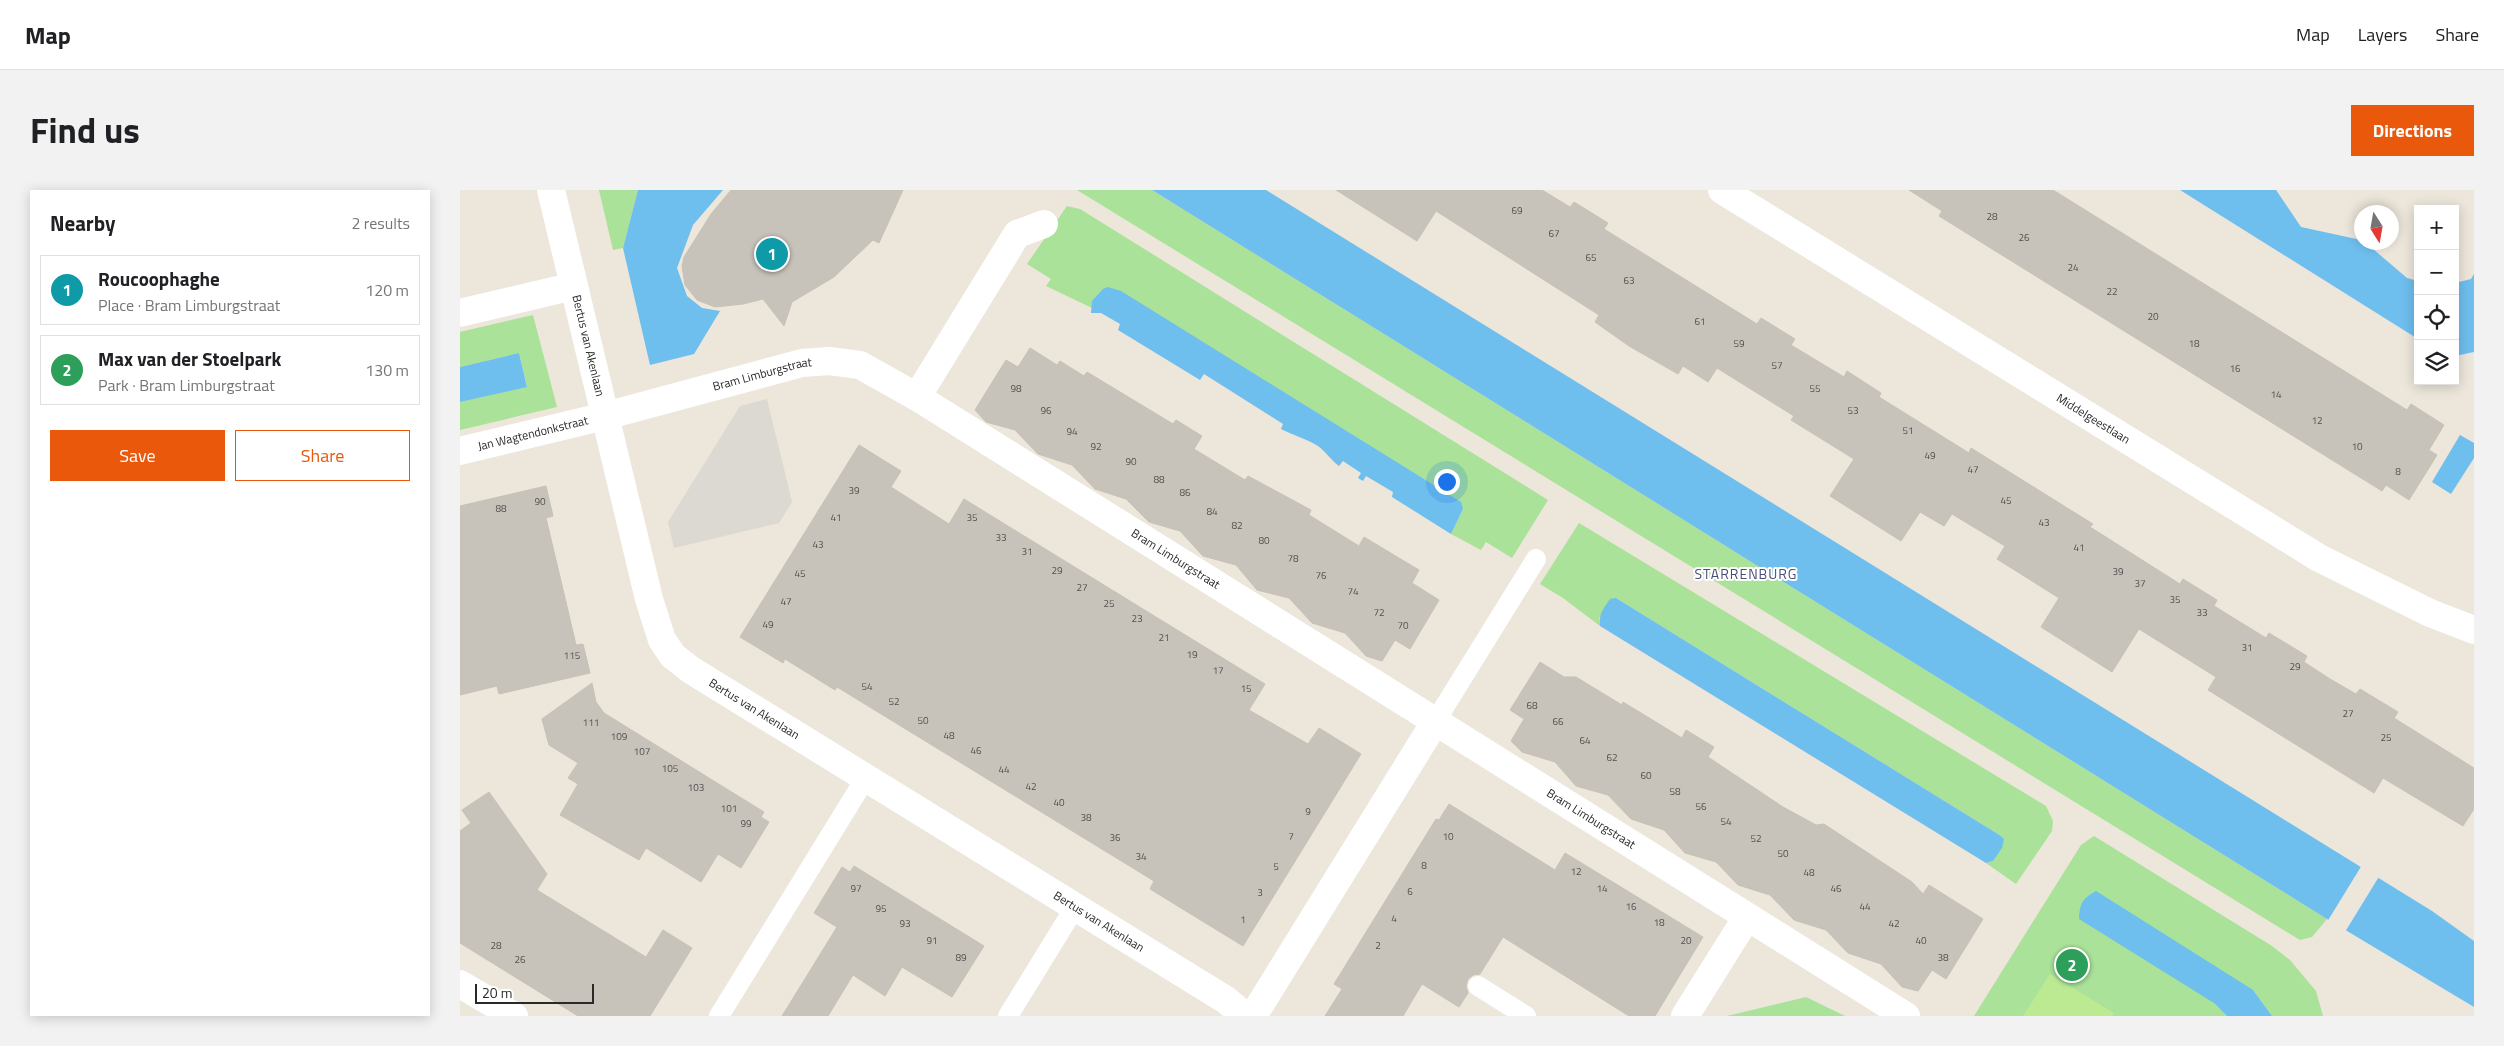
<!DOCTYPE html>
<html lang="en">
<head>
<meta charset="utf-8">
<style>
	:root { --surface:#fff; --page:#f2f2f2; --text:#202124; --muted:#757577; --line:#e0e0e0; --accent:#ea580c }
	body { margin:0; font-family:"Titillium Web",sans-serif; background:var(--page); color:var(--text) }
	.controls { position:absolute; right:15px; top:15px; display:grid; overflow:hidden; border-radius:0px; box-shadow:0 2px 12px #0003 }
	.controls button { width:45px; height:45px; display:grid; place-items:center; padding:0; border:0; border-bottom:1px solid var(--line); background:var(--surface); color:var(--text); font:25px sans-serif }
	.compass { position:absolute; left:1894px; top:15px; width:45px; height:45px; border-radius:50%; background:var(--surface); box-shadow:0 2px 12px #0003; rotate:169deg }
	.scale { position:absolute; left:15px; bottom:12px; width:119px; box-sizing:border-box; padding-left:5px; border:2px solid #292929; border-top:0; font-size:14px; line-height:18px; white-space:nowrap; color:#292929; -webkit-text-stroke:4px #fff; paint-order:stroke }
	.you { position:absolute; left:986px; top:291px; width:18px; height:18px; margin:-12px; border:4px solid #fff; border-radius:50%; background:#1a73e8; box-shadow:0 0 0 8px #1a73e833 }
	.badge { display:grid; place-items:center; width:32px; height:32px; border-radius:50%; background:var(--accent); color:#fff; font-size:16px; font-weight:700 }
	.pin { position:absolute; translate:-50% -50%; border:2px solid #fff; box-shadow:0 1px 5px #0006 }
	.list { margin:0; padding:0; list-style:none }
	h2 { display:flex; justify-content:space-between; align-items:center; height:65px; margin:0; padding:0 20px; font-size:21px }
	h2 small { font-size:16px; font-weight:400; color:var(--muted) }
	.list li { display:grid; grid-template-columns:32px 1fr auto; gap:15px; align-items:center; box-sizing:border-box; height:70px; margin:0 10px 10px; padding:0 10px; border:1px solid var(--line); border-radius:0px }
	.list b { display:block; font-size:19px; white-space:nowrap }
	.list p { margin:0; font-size:16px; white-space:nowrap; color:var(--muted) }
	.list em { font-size:16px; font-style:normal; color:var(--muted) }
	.actions { display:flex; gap:10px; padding:15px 20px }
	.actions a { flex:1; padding:11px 0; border:1px solid var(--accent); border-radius:0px; text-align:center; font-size:18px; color:var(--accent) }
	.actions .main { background:var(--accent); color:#fff }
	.icon { flex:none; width:28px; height:28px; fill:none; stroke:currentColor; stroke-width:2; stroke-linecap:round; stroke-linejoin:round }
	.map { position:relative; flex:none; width:2014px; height:826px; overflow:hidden; border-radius:0px }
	header { display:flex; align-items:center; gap:30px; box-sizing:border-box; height:70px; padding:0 25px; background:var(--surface); border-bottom:1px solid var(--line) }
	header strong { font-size:24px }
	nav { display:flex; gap:28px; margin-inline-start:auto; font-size:18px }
	.intro { display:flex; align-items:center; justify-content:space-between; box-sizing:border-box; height:120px; padding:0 30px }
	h1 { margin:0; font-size:35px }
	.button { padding:12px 22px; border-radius:0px; background:var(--accent); color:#fff; font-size:18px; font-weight:700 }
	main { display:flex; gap:30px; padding:0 30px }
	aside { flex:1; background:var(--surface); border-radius:0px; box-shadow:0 2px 12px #0003 }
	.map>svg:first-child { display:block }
	.green { fill:#a9e298 }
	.pitch { fill:#bcea93 }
	.plaza { fill:#dcd9d2 }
	.water { fill:#6ebeee }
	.pier { fill:#ece6db }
	.building { fill:#c7c3bb; stroke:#c7c2b5 }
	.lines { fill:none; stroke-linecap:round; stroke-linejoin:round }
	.lane { stroke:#fff; stroke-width:20 }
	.street { stroke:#fff; stroke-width:28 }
	.secondary { stroke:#fff; stroke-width:28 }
	.labels { text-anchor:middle; stroke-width:4; stroke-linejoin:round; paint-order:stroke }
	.number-label { font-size:10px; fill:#50504e }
	.street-label { font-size:12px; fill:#292929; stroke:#fff }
	.neighbourhood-label { font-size:14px; letter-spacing:1px; fill:#4a4d7a; stroke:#fff }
</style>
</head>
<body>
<header>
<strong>Map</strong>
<nav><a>Map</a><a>Layers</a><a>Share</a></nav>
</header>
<div class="intro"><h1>Find us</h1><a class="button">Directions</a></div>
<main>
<aside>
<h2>Nearby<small>2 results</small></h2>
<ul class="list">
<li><span class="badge" style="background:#0f9aa8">1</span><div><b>Roucoophaghe</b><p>Place · Bram Limburgstraat</p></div><em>120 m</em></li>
<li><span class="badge" style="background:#2e9e5b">2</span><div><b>Max van der Stoelpark</b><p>Park · Bram Limburgstraat</p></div><em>130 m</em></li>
</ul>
<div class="actions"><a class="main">Save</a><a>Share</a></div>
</aside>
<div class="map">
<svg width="2014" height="826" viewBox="0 0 2014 826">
	<rect width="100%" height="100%" fill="#ece6db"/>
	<g class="green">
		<polygon points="139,0 178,0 163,58 153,60"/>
		<polygon points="617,0 692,0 1867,729 1852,747 1840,750"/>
		<polygon points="607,16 620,19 1088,310 1052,368 1026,352 1021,360 991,344 1003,319 632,111 632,118 586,96 591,89 567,74"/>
		<polygon points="73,125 97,217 0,240 0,212 67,196 59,163 0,177 0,142"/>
		<polygon points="1119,333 1586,616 1593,631 1592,641 1556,694 1526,673 1533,671 1544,649 1541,646 1156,408 1139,428 1140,436 1103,408 1080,394"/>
		<polygon points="1634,646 1812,756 1830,770 1856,801 1863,826 1812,826 1793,800 1754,813 1767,826 1514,826 1621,655"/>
		<polygon points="1346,807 1385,826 1267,826"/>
	</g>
	<polygon class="pitch" points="1590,784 1654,823 1652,826 1563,826"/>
	<polygon class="plaza" points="307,209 332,312 319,333 214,358 208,332 280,216"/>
	<g class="water">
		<polygon points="178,0 263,0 233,35 217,78 227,106 242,118 260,121 234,164 190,175 163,58"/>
		<polygon points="692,0 806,0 1972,721 2014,751 2014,817 1867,729"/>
		<polygon points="1720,0 1816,0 1841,37 1901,50 1902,52 1906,53 1947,88 1958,91 1958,149"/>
		<polygon points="2014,84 2014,162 1995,166 1995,93 2011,89"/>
		<path d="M648 97 661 101 1001 312 1003 319 991 344 932 307 933 302 906 286 903 291 898 288 901 283 883 271 879 276C871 270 866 262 858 256 847 249 833 245 821 239L823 234 744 184 740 190 658 140 660 134 641 123H631L632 111 643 99Z"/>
		<polygon points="59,163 67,197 0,212 0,177"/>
		<polygon points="2000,245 2014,253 2014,268 1991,304 1972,292"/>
		<path d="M1156 408 1541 646 1544 649 1542 658 1533 671 1526 673 1140 436C1138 425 1144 418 1150 409Z"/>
		<path d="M1636 701 1793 800 1812 826H1767L1754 813 1619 729C1620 713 1622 709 1636 701Z"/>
	</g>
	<polygon class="pier" points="1902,675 1920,685 1885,742 1867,732"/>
	<g class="building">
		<polygon points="271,0 443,0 419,53 413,50 374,87 332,112 324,136 303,109 283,114 255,117 237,110 225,95 222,76 224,67 251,24"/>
		<polygon points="876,0 1082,0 1110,17 1114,12 1148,33 1144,39 1297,134 1301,128 1335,149 1331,155 1384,187 1387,181 1421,203 1419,207 1509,263 1511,258 1633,334 1630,337 1720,394 1723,389 1757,410 1754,416 1806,448 1809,443 1847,466 1844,472 1870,489 1896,504 1900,499 1938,522 1934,528 2014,578 2014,619 2003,636 1923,588 1914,603 1748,500 1756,487 1679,439 1652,482 1581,437 1599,408 1537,369 1545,356 1492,324 1484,336 1460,322 1441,351 1370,306 1394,269 1331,230 1334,226 1257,178 1248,192 1223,176 1218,184 1169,156 1135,132 1139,125 976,21 957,51"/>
		<polygon points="1449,0 1593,0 1947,220 1951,214 1984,235 1969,260 1977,265 1949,310 1926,295 1922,301 1479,26 1482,21"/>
		<polygon points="570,158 597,175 600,171 624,186 627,182 713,234 716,230 742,246 734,259 785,290 788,286 851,320 849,325 899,356 904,347 959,380 952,393 979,410 950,459 935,450 922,471 906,466 885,443 852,433 829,408 797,400 776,375 743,366 720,341 689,332 666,309 635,299 612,275 578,264 555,240 526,232 515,220 546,170 558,177"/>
		<polygon points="399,255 441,281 431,297 489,334 504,309 805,494 789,520 848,554 859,538 901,564 783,756 690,699 694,691 377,497 375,500 325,469 323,473 280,447"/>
		<polygon points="86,296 93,326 86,328 105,408 116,455 123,454 130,483 39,504 37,496 0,505 0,316"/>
		<polygon points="1080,472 1104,487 1116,487 1162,515 1163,512 1222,548 1226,540 1254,557 1248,567 1323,617 1356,635 1364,634 1452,692 1463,704 1469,695 1523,729 1486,789 1472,780 1458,801 1442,797 1421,774 1388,763 1366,740 1334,730 1310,705 1278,695 1256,672 1225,663 1204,640 1171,629 1148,605 1116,596 1095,572 1062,562 1051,551 1064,529 1050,520"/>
		<polygon points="132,493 136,512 144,523 304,622 301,627 309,632 281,678 258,664 241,692 186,658 179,670 100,625 118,594 108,588 118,573 89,555 82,529"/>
		<polygon points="29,602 87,684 77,700 186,767 203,740 232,758 190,826 118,826 0,753 0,641 11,633 2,620"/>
		<polygon points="989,614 1095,680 1105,663 1243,747 1195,826 1169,826 1043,747 1020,784 1013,785 1008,789 1006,796 1008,803 999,817 962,794 943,826 865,826 882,799 874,794 976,629 979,630"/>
		<polygon points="394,676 524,756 492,807 442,777 425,806 393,785 368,826 322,826 377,737 354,723 382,677 390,682"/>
	</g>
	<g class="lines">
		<g class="lane">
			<polyline points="975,532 1076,369"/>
			<polyline points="1018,796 1066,826"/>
			<polyline points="259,826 405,589"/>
			<polyline points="548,826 615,717"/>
		</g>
		<g class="street">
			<polyline points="0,123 114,96"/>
			<polyline points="457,207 557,44 584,34"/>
			<path id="s1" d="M0 261 145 226 342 173 369 171 400 175 457 207 1446 826"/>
			<polyline points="0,794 54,826"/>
			<polyline points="793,826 975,532"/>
			<polyline points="1225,826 1287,727"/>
		</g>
		<g class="secondary">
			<path id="s2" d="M91 0 189 409 202 450 213 466 231 480 766 810 785 826"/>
			<path id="s3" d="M1262 0 1859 368 1970 423 2014 440"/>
		</g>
	</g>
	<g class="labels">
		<g class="number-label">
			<text x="1057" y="24">69</text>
			<text x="1532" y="30">28</text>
			<text x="1094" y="47">67</text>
			<text x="1564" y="51">26</text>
			<text x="1131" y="71">65</text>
			<text x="1613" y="81">24</text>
			<text x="1169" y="94">63</text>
			<text x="1652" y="105">22</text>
			<text x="1693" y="130">20</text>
			<text x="1240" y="135">61</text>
			<text x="1279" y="157">59</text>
			<text x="1734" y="157">18</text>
			<text x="1317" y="179">57</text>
			<text x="1775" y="182">16</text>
			<text x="556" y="202">98</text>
			<text x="1355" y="202">55</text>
			<text x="1816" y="208">14</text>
			<text x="586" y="224">96</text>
			<text x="1393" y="224">53</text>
			<text x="1857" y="234">12</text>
			<text x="1448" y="244">51</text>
			<text x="612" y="245">94</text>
			<text x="636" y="260">92</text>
			<text x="1897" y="260">10</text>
			<text x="1470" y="269">49</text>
			<text x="671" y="275">90</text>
			<text x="1513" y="283">47</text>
			<text x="1938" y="285">8</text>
			<text x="699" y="293">88</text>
			<text x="394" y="304">39</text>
			<text x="725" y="306">86</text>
			<text x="1546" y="314">45</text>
			<text x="80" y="315">90</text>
			<text x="41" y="322">88</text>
			<text x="752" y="325">84</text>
			<text x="376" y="331">41</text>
			<text x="512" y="331">35</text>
			<text x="1584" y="336">43</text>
			<text x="777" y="339">82</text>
			<text x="541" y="351">33</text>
			<text x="804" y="354">80</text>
			<text x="358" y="358">43</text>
			<text x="1619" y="361">41</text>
			<text x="567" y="365">31</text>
			<text x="833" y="372">78</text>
			<text x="597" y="384">29</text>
			<text x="1658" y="385">39</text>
			<text x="340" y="387">45</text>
			<text x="861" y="389">76</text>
			<text x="1680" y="397">37</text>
			<text x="622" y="401">27</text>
			<text x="893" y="405">74</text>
			<text x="1715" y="413">35</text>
			<text x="326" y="415">47</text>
			<text x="649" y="417">25</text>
			<text x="919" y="426">72</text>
			<text x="1742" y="426">33</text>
			<text x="677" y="432">23</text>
			<text x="308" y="438">49</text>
			<text x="943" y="439">70</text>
			<text x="704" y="451">21</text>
			<text x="1787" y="461">31</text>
			<text x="732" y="468">19</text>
			<text x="112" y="469">115</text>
			<text x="1835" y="480">29</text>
			<text x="758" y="484">17</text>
			<text x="407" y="500">54</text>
			<text x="786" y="502">15</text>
			<text x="434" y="515">52</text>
			<text x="1072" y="519">68</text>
			<text x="1888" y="527">27</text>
			<text x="463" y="534">50</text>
			<text x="1098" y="535">66</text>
			<text x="131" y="536">111</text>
			<text x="489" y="549">48</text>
			<text x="159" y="550">109</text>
			<text x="1926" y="551">25</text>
			<text x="1125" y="554">64</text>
			<text x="516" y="564">46</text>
			<text x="182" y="565">107</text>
			<text x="1152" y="571">62</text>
			<text x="210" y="582">105</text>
			<text x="544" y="583">44</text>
			<text x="1186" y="589">60</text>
			<text x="571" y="600">42</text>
			<text x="236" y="601">103</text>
			<text x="1215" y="605">58</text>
			<text x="599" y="616">40</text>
			<text x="1241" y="620">56</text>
			<text x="269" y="622">101</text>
			<text x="848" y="625">9</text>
			<text x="626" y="631">38</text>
			<text x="1266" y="635">54</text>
			<text x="286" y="637">99</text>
			<text x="831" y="650">7</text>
			<text x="988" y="650">10</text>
			<text x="655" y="651">36</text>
			<text x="1296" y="652">52</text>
			<text x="1323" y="667">50</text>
			<text x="681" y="670">34</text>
			<text x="964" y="679">8</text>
			<text x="816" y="680">5</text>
			<text x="1116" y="685">12</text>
			<text x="1349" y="686">48</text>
			<text x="396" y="702">97</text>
			<text x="1142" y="702">14</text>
			<text x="1376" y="702">46</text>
			<text x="950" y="705">6</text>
			<text x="800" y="706">3</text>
			<text x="1171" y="720">16</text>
			<text x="1405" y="720">44</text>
			<text x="421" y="722">95</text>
			<text x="934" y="732">4</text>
			<text x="783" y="733">1</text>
			<text x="1199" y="736">18</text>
			<text x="445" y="737">93</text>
			<text x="1434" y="737">42</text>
			<text x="472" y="754">91</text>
			<text x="1226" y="754">20</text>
			<text x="1461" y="754">40</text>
			<text x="36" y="759">28</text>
			<text x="918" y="759">2</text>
			<text x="501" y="771">89</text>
			<text x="1483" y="771">38</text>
			<text x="60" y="773">26</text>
		</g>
		<g class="street-label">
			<text dy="4" stroke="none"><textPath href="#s2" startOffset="160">Bertus van Akenlaan</textPath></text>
			<text dy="4" stroke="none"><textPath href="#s1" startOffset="312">Bram Limburgstraat</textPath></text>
			<text dy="4" stroke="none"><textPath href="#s3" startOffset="436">Middelgeestlaan</textPath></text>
			<text dy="4" stroke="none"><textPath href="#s1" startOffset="75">Jan Wagtendonkstraat</textPath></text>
			<text dy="4" stroke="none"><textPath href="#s1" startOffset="782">Bram Limburgstraat</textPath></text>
			<text dy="4" stroke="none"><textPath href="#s2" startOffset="580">Bertus van Akenlaan</textPath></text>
			<text dy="4" stroke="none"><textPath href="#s1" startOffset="1272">Bram Limburgstraat</textPath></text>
			<text dy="4" stroke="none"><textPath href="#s2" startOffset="985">Bertus van Akenlaan</textPath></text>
		</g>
		<g class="neighbourhood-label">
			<text x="1286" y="389">STARRENBURG</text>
		</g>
	</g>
</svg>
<div class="controls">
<button>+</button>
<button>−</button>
<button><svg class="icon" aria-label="locate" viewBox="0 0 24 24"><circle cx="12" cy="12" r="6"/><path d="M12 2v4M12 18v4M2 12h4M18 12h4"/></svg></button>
<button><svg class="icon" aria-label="layers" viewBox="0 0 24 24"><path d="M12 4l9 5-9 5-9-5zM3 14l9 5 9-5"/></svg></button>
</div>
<svg class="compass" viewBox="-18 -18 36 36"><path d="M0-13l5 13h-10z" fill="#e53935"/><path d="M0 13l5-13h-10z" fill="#757577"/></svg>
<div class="scale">20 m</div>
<div class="you"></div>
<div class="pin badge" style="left:312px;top:64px;background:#0f9aa8">1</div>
<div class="pin badge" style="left:1612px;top:775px;background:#2e9e5b">2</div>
</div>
</main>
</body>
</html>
